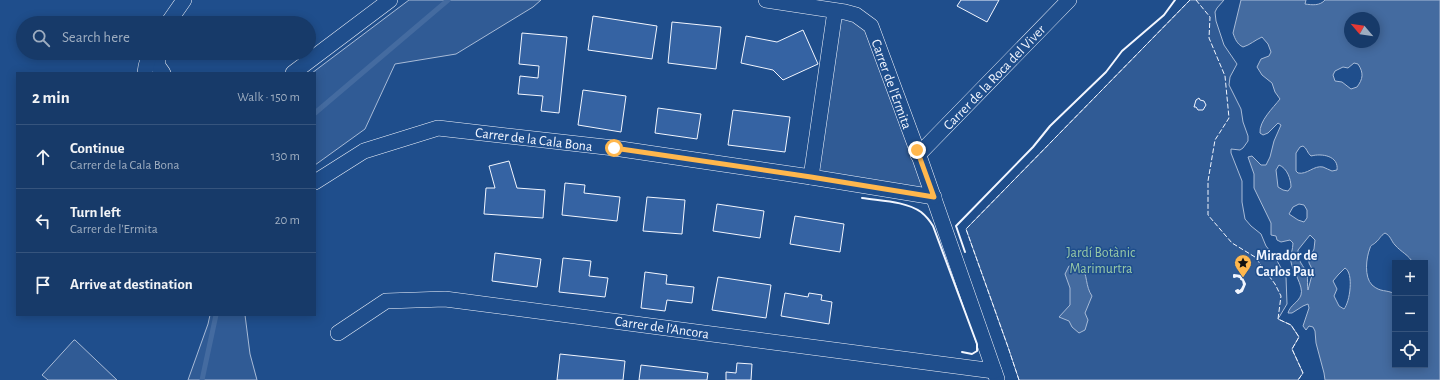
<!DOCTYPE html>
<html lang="en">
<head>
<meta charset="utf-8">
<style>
	:root { --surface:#173a69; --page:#244571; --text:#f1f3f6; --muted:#9eadc0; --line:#36547d }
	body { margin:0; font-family:"Alegreya Sans",sans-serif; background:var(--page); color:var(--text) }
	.controls { position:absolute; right:12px; bottom:12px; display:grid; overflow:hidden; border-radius:0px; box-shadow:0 2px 10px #0003 }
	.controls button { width:36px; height:36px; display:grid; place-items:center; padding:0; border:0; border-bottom:1px solid var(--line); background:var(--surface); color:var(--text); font:20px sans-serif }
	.compass { position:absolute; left:1344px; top:12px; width:36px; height:36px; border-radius:50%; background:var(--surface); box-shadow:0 2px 10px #0003; rotate:299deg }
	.stop { position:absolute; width:12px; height:12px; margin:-9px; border:3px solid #ffb74d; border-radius:50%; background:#fff }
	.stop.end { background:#ffb74d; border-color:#fff; box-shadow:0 1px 4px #0008 }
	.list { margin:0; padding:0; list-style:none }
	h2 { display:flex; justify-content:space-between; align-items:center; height:52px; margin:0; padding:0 16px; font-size:17px }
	h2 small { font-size:13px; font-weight:400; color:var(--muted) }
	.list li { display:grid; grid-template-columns:26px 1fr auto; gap:12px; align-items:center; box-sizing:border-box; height:64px; padding:0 16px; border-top:1px solid var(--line) }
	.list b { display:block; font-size:15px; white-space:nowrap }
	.list p { margin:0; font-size:13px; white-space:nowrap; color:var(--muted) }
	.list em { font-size:13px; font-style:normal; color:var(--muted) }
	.icon { flex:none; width:22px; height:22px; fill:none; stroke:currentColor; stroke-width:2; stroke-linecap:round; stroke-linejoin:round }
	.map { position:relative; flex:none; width:1440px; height:380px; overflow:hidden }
	.search { position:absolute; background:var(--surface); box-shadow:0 2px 10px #0003; left:16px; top:16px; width:300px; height:44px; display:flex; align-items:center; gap:10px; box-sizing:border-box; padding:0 14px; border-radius:22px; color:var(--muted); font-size:15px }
	.panel { position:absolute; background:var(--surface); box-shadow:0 2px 10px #0003; left:16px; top:72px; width:300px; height:244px; border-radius:0px }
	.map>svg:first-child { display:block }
	.built { fill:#305b95; stroke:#a8bbd7 }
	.water { fill:#446ba0; stroke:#a8bbd7; fill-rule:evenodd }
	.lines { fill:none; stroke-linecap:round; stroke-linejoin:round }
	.stream { stroke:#446ba0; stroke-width:5 }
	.building { fill:#3563a3; stroke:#f2f6ff }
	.street-casing { stroke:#f2f6ff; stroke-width:16 }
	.street { stroke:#1f4e8c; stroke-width:15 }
	.fence { stroke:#f2f6ff; stroke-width:1; stroke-dasharray:5 2; stroke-linecap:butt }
	.wall { stroke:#f2f6ff; stroke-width:2 }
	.route { stroke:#ffb74d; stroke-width:5 }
	.labels { text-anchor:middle; stroke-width:3; stroke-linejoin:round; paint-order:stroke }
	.street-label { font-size:14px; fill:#f2f6ff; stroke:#1f4e8c }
	.park-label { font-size:14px; fill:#97c8a6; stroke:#1f4e8c }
	.poi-label { font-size:14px; font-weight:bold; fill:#f2f6ff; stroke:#1f4e8c; text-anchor:start }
</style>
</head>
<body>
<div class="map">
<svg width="1440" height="380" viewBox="0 0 1440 380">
	<rect width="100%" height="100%" fill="#1f4e8c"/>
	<g class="built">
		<polygon points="409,0 541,0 533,7 456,54 395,64 365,129 315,165 315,73 312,73"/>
		<polygon points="1190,0 1224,0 1217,8 1215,12 1216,21 1224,45 1237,64 1230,77 1229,85 1241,109 1243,122 1248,136 1248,141 1243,148 1240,150 1231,149 1231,153 1242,181 1242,202 1245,219 1251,226 1261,234 1266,246 1275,257 1286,277 1287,304 1278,319 1291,325 1299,337 1292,349 1303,373 1298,380 1019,380 1008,347 966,229"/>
		<polygon points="835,11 871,26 934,197 811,177"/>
		<polygon points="210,315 245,315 250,354 257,380 188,380 208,324"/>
		<polygon points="74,340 75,340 117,380 48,380 42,375"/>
	</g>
	<g class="water">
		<path d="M1241 0H1306L1305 4C1312 5 1320 6 1325 0H1440V380H1325L1324 373 1316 343 1315 331 1313 327 1309 326 1306 330 1303 326 1309 308 1308 304 1303 306 1292 313H1288C1290 305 1298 303 1301 295 1304 286 1292 270 1291 262 1290 256 1293 249 1293 243L1290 240 1281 242 1277 240 1276 236 1271 235V223L1254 188V174L1248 157 1252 156 1261 165H1266L1270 157 1274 141 1281 125 1278 123 1268 133 1263 135 1260 133C1259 121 1273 108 1280 99L1275 92 1272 83 1262 75 1257 67 1261 59 1269 56 1271 52 1268 44 1262 37C1255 40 1250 45 1243 47 1237 44 1235 39 1233 33ZM1350 18H1374V42H1350ZM1354 63 1358 64C1364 73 1363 79 1357 87L1351 89 1342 82 1335 81 1333 75 1335 71 1343 67 1348 68ZM1303 146C1307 148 1307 153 1311 156 1322 153 1339 156 1337 170L1332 171C1329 170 1326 168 1323 167 1314 165 1307 175 1298 173L1296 171V153L1300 147ZM1279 165C1287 168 1291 179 1291 187L1288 191 1283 190 1278 187 1276 170ZM1299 204 1304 205 1307 210V218L1304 222 1298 220 1289 214 1293 207ZM1385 233C1391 236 1391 241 1395 245 1401 252 1409 255 1413 263H1425V365H1395V294C1386 289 1381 293 1372 285 1364 277 1366 258 1370 248 1371 244 1374 245 1376 242 1380 239 1380 236 1385 233ZM1310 235 1315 240 1314 249 1309 259V263L1313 271 1308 290C1307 285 1308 280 1307 274 1304 265 1297 262 1298 250ZM1345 268C1354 273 1350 302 1344 309L1339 306 1334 296 1337 289 1333 281 1338 275Z"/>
		<path d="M1081 265C1088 275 1085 286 1092 296L1085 313 1088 320 1085 330 1079 333 1072 327 1069 321 1059 317 1070 305V288L1065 274 1069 266Z"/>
	</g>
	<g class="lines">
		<g class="stream">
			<polyline points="315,113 448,0"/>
			<polyline points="202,380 216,315"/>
		</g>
	</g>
	<g class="building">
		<polygon points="961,0 999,0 987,22 957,6"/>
		<polygon points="593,16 657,26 652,59 588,50"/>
		<polygon points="672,22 721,27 716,69 668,63"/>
		<polygon points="803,30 818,64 783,80 773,70 741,63 746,36 777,42"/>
		<polygon points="522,33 567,37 559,113 541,111 543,96 518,94 520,76 538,78 539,66 519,64"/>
		<polygon points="583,90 626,96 621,132 578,125"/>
		<polygon points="1199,98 1200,100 1204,101 1206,105 1203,110 1198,110 1196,107 1194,107 1196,100"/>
		<polygon points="658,108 701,114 697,139 655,133"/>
		<polygon points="733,110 790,117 785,152 728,145"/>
		<polygon points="509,161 517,188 545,190 543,218 484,214 486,188 495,188 489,166"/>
		<polygon points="565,183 585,185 584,193 620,197 617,221 562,215"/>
		<polygon points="647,197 685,200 682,234 643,231"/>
		<polygon points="717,204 764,211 760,238 713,231"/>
		<polygon points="795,216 844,224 840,252 790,244"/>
		<polygon points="495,253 541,259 537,287 492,281"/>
		<polygon points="563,258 591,261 589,276 608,278 605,297 559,292"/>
		<polygon points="645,272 667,275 666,284 694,287 692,303 667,300 665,311 641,308"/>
		<polygon points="718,277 771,285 766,318 712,310"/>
		<polygon points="785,293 808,297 809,293 822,295 821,300 832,302 829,324 781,316"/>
		<polygon points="560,354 625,361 623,380 557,380"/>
		<polygon points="737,363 752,364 751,380 726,380 726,372 736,373"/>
		<polygon points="641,365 708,373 707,380 639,380"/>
	</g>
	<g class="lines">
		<g class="street-casing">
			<g id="street">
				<polyline points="766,0 845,12 856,15 871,26 917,150 997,379"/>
				<polyline points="168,23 184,0"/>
				<polyline points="157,53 158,66 163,73"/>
				<polyline points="145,73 146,66 150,53"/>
				<polyline points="293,73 390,0"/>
				<polyline points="918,155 1069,0"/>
				<polyline points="811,177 835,11"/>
				<polyline points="315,182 364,151 438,128 614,148 811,177 934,197"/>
				<polyline points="338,333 386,301 445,299 994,371"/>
			</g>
		</g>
		<use href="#street" class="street"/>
		<g class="fence">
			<polyline points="1196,0 1210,17 1209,38 1225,76 1229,118 1215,140 1208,181 1208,215 1232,243 1255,257 1275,284 1281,296 1278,319 1291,325 1299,337 1292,349 1303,373 1298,380"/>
			<polyline points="1019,380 1008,347 966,229 1190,0"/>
		</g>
		<g class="wall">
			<path d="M862 198C881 201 905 201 921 212 926 216 930 221 933 226L977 344V351L972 354 962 352"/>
			<polyline points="965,252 956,226 1033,147 1050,126 1106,72 1122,51 1164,15 1175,0"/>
			<polygon points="1234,275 1241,276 1245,284 1242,291 1238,293 1236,291 1238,290 1239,292 1242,289 1244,285 1243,280 1241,279 1242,278 1237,276 1234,277"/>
		</g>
	</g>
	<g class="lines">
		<polyline class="route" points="614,148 811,177 934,197 917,150"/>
	</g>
	<defs>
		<g id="sight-pin" transform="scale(0.9)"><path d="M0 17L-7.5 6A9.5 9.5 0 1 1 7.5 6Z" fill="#ffb74d" stroke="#1f4e8c"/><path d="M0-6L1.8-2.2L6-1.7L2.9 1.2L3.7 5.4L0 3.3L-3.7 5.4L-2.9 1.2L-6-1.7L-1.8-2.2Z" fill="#111"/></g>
	</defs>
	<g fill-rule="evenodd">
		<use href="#sight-pin" x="1243" y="263"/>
	</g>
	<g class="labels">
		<g class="street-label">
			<text transform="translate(994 77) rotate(-46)" y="5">Carrer de la Roca del Viver</text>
			<text transform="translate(892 84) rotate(70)" y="5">Carrer de l'Ermita</text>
			<text transform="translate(534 139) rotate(7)" y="5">Carrer de la Cala Bona</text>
			<text transform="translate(662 327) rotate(8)" y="5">Carrer de l'Ancora</text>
		</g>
		<g class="park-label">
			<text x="1101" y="257">Jardí Botànic<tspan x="1101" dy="16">Marimurtra</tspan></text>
		</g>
		<g class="poi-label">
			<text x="1256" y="260">Mirador de<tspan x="1256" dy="16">Carlos Pau</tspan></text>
		</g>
	</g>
</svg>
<div class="controls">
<button>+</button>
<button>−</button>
<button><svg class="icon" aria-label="locate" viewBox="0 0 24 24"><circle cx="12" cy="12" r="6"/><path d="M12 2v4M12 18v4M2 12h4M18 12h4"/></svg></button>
</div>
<svg class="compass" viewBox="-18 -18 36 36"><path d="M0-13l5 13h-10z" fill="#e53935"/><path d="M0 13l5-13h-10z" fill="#9eadc0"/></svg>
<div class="stop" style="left:614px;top:148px"></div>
<div class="stop end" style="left:917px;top:150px"></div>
<div class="search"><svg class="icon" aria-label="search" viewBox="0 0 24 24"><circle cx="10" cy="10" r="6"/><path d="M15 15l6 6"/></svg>Search here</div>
<section class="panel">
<h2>2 min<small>Walk · 150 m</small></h2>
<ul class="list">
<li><svg class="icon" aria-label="ahead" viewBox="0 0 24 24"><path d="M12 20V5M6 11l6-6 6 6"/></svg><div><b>Continue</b><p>Carrer de la Cala Bona</p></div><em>130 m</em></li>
<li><svg class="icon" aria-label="left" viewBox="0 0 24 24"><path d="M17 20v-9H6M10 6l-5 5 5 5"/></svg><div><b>Turn left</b><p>Carrer de l'Ermita</p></div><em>20 m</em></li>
<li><svg class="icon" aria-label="arrive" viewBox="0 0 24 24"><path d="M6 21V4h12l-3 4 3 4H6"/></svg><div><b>Arrive at destination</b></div></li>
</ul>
</section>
</div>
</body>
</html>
